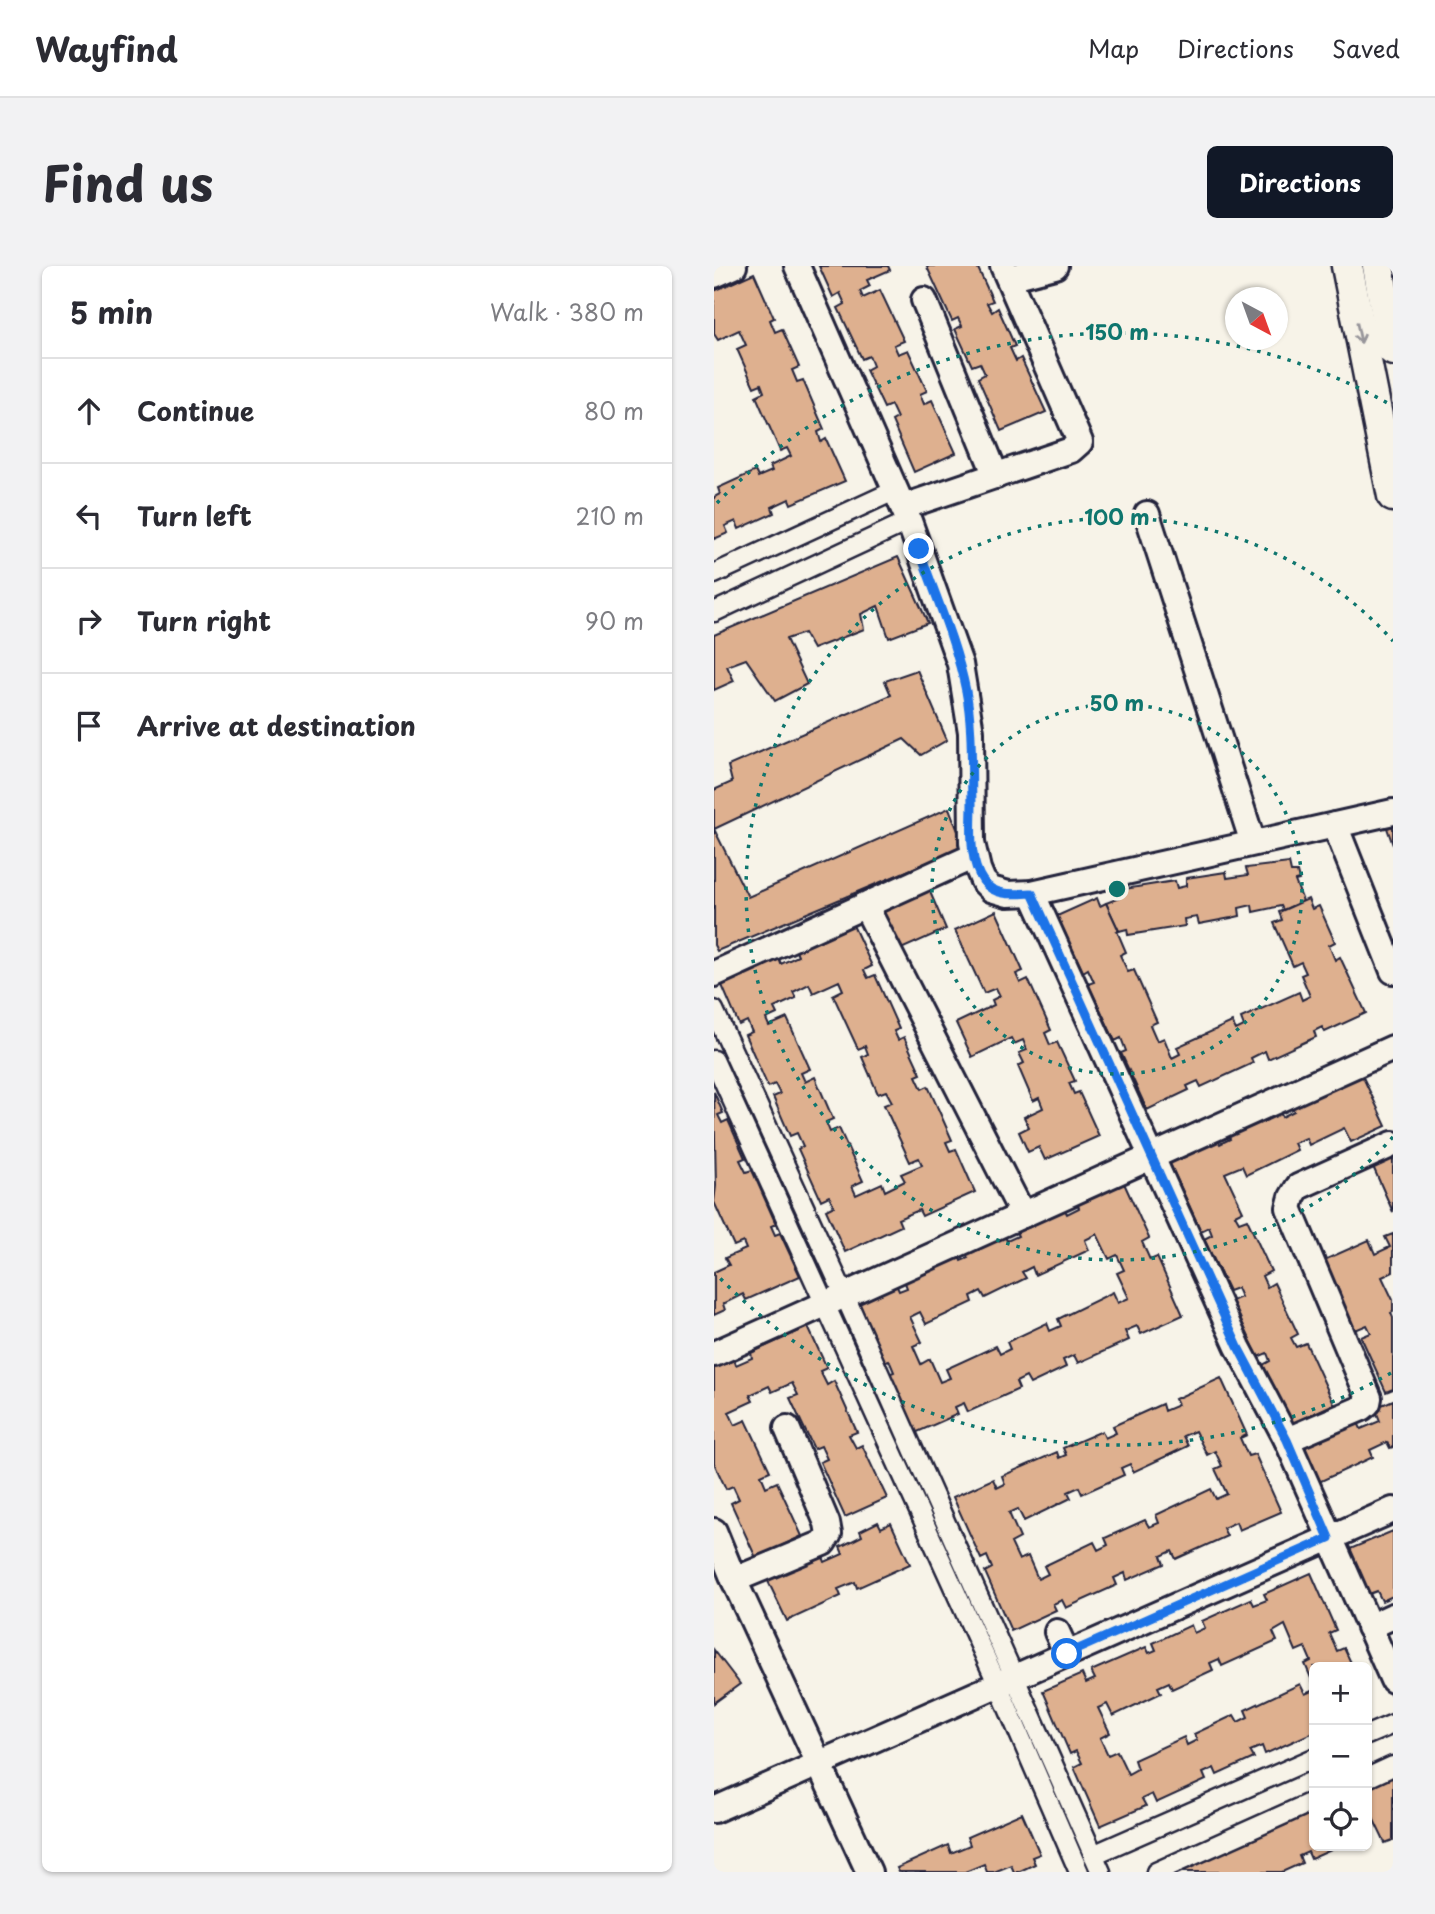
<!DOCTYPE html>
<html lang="en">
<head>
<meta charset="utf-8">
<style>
	:root { --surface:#fff; --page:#f2f2f3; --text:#2b2b33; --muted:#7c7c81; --line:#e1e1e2; --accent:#111827 }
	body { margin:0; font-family:"Playpen Sans",sans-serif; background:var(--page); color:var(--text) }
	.controls { position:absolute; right:21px; bottom:21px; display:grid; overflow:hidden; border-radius:10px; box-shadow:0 2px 5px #0004 }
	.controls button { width:63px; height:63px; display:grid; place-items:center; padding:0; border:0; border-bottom:2px solid var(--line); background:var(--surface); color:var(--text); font:35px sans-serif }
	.compass { position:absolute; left:511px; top:21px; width:63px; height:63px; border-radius:50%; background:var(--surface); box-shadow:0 2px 5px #0004; rotate:139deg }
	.stop { position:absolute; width:21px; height:21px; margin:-16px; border:5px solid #1a73e8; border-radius:50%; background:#fff }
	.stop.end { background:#1a73e8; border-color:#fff; box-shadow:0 2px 7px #0008 }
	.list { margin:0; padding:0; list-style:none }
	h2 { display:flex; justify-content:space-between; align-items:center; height:91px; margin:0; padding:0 28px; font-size:30px }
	h2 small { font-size:23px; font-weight:400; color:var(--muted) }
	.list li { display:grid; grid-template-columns:46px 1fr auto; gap:21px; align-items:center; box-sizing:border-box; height:105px; padding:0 28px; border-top:2px solid var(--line) }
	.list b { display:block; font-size:26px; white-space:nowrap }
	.list em { font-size:23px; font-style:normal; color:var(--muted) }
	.icon { flex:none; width:38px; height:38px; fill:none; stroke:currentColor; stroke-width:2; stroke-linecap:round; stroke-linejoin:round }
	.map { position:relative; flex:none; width:679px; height:1606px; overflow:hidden; border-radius:10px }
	header { display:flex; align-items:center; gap:42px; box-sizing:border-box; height:98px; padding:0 35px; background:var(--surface); border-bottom:2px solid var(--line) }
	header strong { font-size:33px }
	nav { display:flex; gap:38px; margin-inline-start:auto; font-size:24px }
	.intro { display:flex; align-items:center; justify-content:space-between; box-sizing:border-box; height:168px; padding:0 42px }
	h1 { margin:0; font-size:49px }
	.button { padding:18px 32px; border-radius:10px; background:var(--accent); color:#fff; font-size:24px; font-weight:700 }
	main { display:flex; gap:42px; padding:0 42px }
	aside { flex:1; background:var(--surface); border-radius:10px; box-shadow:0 2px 5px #0004 }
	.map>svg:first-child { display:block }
	.building { fill:#deb08f; stroke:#22223b; stroke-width:2; fill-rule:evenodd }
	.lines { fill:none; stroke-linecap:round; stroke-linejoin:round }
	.pedestrian-casing { stroke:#22223b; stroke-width:23 }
	.minor-casing { stroke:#22223b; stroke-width:30 }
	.tertiary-casing { stroke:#22223b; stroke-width:35 }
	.pedestrian { stroke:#f7f3e8; stroke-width:18 }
	.minor { stroke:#f7f3e8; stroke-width:24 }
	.tertiary { stroke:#f7f3e8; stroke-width:30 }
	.oneway { stroke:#97959a }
	.route { stroke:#1a73e8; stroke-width:9 }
	.ring { fill:none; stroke:#0f766e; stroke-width:3.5; stroke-dasharray:3.5 7 }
	.centre { fill:#0f766e; stroke:#f7f3e8; stroke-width:3.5 }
	.ring-label { font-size:21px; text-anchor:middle; font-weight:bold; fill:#0f766e; stroke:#f7f3e8; stroke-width:7; stroke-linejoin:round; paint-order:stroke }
</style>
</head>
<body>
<header>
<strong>Wayfind</strong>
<nav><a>Map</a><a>Directions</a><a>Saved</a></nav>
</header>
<div class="intro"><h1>Find us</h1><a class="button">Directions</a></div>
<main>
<aside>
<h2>5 min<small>Walk · 380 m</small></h2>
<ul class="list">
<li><svg class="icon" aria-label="ahead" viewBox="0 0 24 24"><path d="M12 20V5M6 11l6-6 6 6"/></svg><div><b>Continue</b></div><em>80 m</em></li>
<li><svg class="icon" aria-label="left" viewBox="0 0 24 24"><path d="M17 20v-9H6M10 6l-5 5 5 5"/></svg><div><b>Turn left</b></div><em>210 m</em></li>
<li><svg class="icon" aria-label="right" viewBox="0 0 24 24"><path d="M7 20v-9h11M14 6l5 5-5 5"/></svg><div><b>Turn right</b></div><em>90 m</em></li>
<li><svg class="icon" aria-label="arrive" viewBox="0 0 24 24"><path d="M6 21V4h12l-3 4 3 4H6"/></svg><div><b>Arrive at destination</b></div></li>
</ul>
</aside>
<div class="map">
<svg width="679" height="1606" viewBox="0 0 679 1606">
	<rect width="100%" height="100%" fill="#f7f3e8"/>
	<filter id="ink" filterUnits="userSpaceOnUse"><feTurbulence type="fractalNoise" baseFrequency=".0143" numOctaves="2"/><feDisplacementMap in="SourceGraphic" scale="14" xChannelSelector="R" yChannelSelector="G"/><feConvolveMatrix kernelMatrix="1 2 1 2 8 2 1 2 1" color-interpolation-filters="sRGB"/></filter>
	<g filter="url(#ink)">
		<g class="building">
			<polygon points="105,0 174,0 176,4 153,14 156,20 146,25 149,32 166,24 190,75 180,79 184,88 194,84 213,125 206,128 210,138 218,134 242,187 200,206 178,155 183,152 177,139 170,142 152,104 159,100 155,90 148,93 124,42 131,38 126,27 119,31"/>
			<polygon points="215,0 263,0 279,35 273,37 278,46 284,42 301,80 296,82 302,95 307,92 332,146 287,165 264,112 271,108 266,97 258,100 241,63 248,60 244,52 238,55 213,1"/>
			<polygon points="40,7 60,52 56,54 61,66 68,63 85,101 78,104 83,116 89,114 110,163 104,166 107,176 112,173 131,215 77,238 75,233 58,241 60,247 25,263 22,255 11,260 14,267 0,273 0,231 6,228 4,222 41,205 44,211 58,205 56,200 77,190 73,182 66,185 42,130 50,126 47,118 40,121 23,83 32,79 25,64 4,74 0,68 0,25"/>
			<polygon points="184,291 214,357 175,372 164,340 147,348 150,363 99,383 90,367 72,373 93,418 61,435 32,393 13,400 20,415 0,424 0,369"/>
			<polygon points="203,404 233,474 207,489 190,473 0,563 34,631 235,542 250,581 3,685 0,679 0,524 18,516 14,500 177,429 171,415"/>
			<polygon points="679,560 679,579 673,562"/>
			<polygon points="575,597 577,606 583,606 585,614 581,615 589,635 569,644 567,640 539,646 538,639 525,642 526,650 517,652 485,658 483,651 470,653 471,660 414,669 413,663 405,665 392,637 405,632 404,624 461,615 463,622 472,620 472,612 512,606 513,612 534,609 532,602"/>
			<polygon points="213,619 232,663 185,684 166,640"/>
			<polygon points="383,632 386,640 392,637 405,665 403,665 412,686 406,689 414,706 420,704 443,756 436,759 443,775 450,772 458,792 466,788 463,781 518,756 522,764 530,760 527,752 585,726 588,734 596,730 587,709 592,707 587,696 579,700 560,657 568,654 565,646 594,633 598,643 605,640 621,676 615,679 621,694 626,691 652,747 611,766 608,761 600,765 602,771 554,793 551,785 537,792 539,797 487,821 484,815 473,820 475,824 433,844 407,787 412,785 407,772 401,775 374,718 380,716 374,703 369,706 343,650"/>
			<polygon points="282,645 309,705 302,708 306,717 314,713 337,764 331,767 336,779 343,776 361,815 355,817 360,828 365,826 385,870 331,894 325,881 314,886 305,866 315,861 310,851 329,842 325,832 319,835 304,800 310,797 305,787 313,784 309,774 300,778 297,772 258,791 242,757 280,739 278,734 286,730 282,722 270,727 241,664"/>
			<path d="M138 657 158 700 150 704 154 712 161 709 185 763 180 765 184 774 190 771 207 808 202 810 208 823 214 820 238 874 232 876 236 885 242 883 261 926 208 950 205 944 184 953 187 960 131 986 112 944 120 940 115 930 107 934 84 883 89 880 83 867 76 870 59 831 66 828 61 818 54 821 31 769 38 766 33 755 25 759 7 717 64 690 67 698 84 690 81 683ZM125 715 129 724 119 729 144 783 151 780 154 788 148 791 164 828 172 825 178 836 170 839 196 896 205 892 208 899 187 908 191 915 171 925 168 917 142 929 138 920 149 915 125 862 116 866 112 856 119 853 101 811 91 816 87 807 96 803 73 752 55 760 52 753 63 748 60 742 82 732 79 726 95 718 99 727Z"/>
			<polygon points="647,807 672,860 637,876 630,862 595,879 592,872 580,877 583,884 532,909 528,900 511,907 529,945 521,949 525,956 533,953 557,1005 548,1010 553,1021 560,1017 584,1068 577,1072 582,1081 592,1077 620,1138 577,1158 549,1099 556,1095 553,1087 544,1091 518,1035 527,1031 523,1022 515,1025 490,973 498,969 495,961 487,965 454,894 502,870 506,878 516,873 513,867 565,843 568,851 580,845 577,840"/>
			<polygon points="0,826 9,847 4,849 8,857 14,854 31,892 26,894 32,906 38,904 62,958 57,960 61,969 66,967 86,1010 32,1034 29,1028 9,1038 11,1044 0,1049 0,1006 15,999 11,992 32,983 29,976 20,980 0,936 2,920"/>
			<polygon points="679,886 679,946 657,896"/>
			<path d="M409 915 435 972 428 976 436 994 443 991 469 1049 427 1068 423 1060 411 1065 415 1074 364 1097 360 1089 349 1094 352 1101 316 1118 312 1111 302 1116 305 1123 254 1146 250 1137 241 1141 244 1148 199 1168 172 1109 180 1106 175 1094 169 1096 141 1034 181 1016 185 1025 193 1022 190 1014 245 989 247 995 254 992 251 986 290 968 293 975 304 970 301 964 350 942 353 948 365 942 363 936ZM383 968 395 993 403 989 410 1004 403 1007 415 1032 404 1037 399 1026 344 1053 347 1060 336 1065 333 1057 293 1076 296 1083 286 1088 282 1080 232 1103 236 1112 226 1116 216 1093 207 1098 199 1080 208 1076 196 1051 206 1046 212 1058 259 1036 257 1030 267 1025 271 1032 312 1012 308 1006 318 1001 321 1009 375 984 371 974Z"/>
			<polygon points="679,968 679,1006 668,1011 679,1034 679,1046 677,1047 679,1052 679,1123 672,1126 647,1071 657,1067 653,1059 639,1065 608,995 655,974 661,988 676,981 671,971"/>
			<polygon points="94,1061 113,1102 106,1105 113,1119 120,1115 143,1166 135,1169 142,1182 148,1179 173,1232 131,1251 106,1196 113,1193 107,1180 100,1183 76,1132 84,1129 78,1117 58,1126 55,1120 36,1129 39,1135 15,1146 21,1159 32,1154 56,1205 47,1209 52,1221 63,1216 88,1270 42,1292 17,1237 25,1233 19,1220 12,1223 0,1197 0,1102 20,1093 22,1099 38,1092 37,1087"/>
			<path d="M507 1112 533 1169 526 1172 534 1190 541 1188 567 1246 525 1264 522 1256 509 1262 513 1270 462 1293 458 1285 447 1290 450 1298 413 1314 411 1307 400 1312 403 1319 352 1342 348 1334 339 1338 342 1344 297 1365 271 1306 278 1302 273 1290 267 1293 239 1231 279 1213 283 1222 291 1218 288 1210 343 1186 345 1192 352 1189 349 1182 388 1165 391 1172 402 1167 399 1160 448 1138 450 1145 464 1139 461 1133ZM481 1165 493 1189 501 1185 508 1200 501 1203 513 1228 502 1233 497 1223 442 1249 445 1257 435 1261 431 1254 391 1272 394 1279 384 1284 380 1276 330 1300 334 1308 324 1313 314 1290 305 1294 297 1277 306 1272 295 1247 304 1243 310 1255 357 1232 354 1226 365 1221 368 1228 410 1209 407 1202 416 1198 419 1206 474 1180 469 1170Z"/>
			<polygon points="679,1134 679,1181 676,1182 673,1176 656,1184 659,1191 605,1216 585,1173 640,1148 647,1163 666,1155 661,1142"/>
			<polygon points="164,1256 167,1262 177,1257 196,1298 143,1322 141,1316 124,1323 127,1330 73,1355 53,1313 78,1295 82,1303 109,1291 111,1296 129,1288 126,1281 148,1270 146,1265"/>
			<polygon points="679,1265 679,1330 668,1335 663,1325 655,1328 636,1283"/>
			<polygon points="597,1307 622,1364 615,1367 623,1385 630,1382 639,1401 600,1401 600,1419 591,1398 597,1395 591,1381 582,1385 571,1359 559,1366 563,1375 508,1400 505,1393 496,1397 499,1404 458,1423 455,1416 444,1421 447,1427 399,1450 393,1438 384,1442 396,1467 386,1472 394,1489 403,1485 414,1508 423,1503 420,1494 470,1471 473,1479 483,1474 480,1468 520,1449 524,1456 534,1451 531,1444 586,1418 591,1428 600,1424 600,1466 551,1488 548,1480 536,1485 540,1492 503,1509 500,1502 489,1507 492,1514 442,1537 438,1528 428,1533 432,1540 386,1560 360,1501 368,1497 362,1485 356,1488 329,1425 368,1408 372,1417 381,1413 377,1405 432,1381 435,1387 442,1384 439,1377 477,1359 480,1367 491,1362 488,1355 537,1333 540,1339 553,1334 550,1328"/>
			<polygon points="0,1384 26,1418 0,1437"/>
			<polygon points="679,1503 679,1574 671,1577 659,1552 653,1556 653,1515"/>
			<polygon points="600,1538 600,1580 626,1580 597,1593 594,1586 585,1590 588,1597 568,1606 469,1606 466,1599 521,1574 524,1580 530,1577 527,1570 566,1553 569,1560 580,1555 577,1548"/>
			<polygon points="308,1547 326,1588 318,1591 321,1598 304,1606 300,1606 297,1599 280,1606 273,1606 270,1598 251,1606 185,1606 183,1602 234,1579 237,1587 256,1579 253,1571"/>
		</g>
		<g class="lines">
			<g class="pedestrian-casing">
				<g id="pedestrian">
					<polyline points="0,308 182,224"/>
					<polyline points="0,346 195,255"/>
					<polyline points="0,744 131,1030 387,1606"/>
					<polyline points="0,794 284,1419 365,1606"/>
					<polyline points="653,1469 679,1458"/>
					<polyline points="653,1512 679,1500"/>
					<polyline points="379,1589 600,1492"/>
					<polyline points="442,1606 600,1535"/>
				</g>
			</g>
			<g class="minor-casing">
				<g id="minor">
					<polyline points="83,0 195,255 246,398 257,466 258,577 264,603 269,615 277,623 294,628 318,627 679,546"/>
					<polyline points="0,9 20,0"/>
					<polyline points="295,12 341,0"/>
					<polyline points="210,34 282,210"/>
					<polyline points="189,241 357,184 366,176 289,0"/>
					<polyline points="433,248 539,577"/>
					<polyline points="621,559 679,705"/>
					<polyline points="318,627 524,1081 573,1174 679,1414"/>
					<polyline points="151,639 309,949"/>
					<polyline points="0,708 260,590"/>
					<polyline points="0,1088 679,782"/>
					<polyline points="573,1174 648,1142 654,1137 655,1132 575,942 578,931 584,921 679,878"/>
					<polyline points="0,1265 20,1314 155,1606"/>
					<polyline points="20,1314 109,1277 115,1268 113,1257 73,1162"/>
					<polyline points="655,1361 679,1350"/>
					<polyline points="343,1366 353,1388"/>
					<polyline points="0,1544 679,1244"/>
				</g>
			</g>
			<g class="tertiary-casing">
				<g id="tertiary">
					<polyline points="633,0 679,230"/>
					<polyline points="664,0 679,84"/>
				</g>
			</g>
			<use href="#pedestrian" class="pedestrian"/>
			<use href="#minor" class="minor"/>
			<use href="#tertiary" class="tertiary"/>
		</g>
		<defs><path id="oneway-shaft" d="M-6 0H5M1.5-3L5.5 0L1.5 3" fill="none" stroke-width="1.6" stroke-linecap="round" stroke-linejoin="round" transform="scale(1.75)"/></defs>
		<use class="oneway" href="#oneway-shaft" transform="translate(645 67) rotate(78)"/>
	</g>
	<g class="lines" filter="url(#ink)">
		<path class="route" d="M205 283C221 329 242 376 252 425 259 461 257 499 258 537 258 561 254 593 269 615 281 631 301 628 318 627L524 1081 573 1174 615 1272 353 1388"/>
	</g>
	<g class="ring">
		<circle cx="403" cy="623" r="185"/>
		<path d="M679 871A371 371 0 1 1 679 375"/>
		<path d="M677 1107A556 556 0 0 1 3 1009M3 237A556 556 0 0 1 677 139"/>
	</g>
	<circle cx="403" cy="623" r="10" class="centre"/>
	<g class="ring-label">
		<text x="403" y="74">150 m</text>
		<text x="403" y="259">100 m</text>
		<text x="403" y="445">50 m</text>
	</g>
</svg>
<div class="controls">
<button>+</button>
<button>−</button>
<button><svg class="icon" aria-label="locate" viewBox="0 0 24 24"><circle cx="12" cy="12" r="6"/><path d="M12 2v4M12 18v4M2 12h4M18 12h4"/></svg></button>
</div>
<svg class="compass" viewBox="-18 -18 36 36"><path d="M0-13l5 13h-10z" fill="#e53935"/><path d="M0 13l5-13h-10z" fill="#7c7c81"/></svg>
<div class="stop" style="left:353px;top:1388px"></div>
<div class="stop end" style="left:205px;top:283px"></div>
</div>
</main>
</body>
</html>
